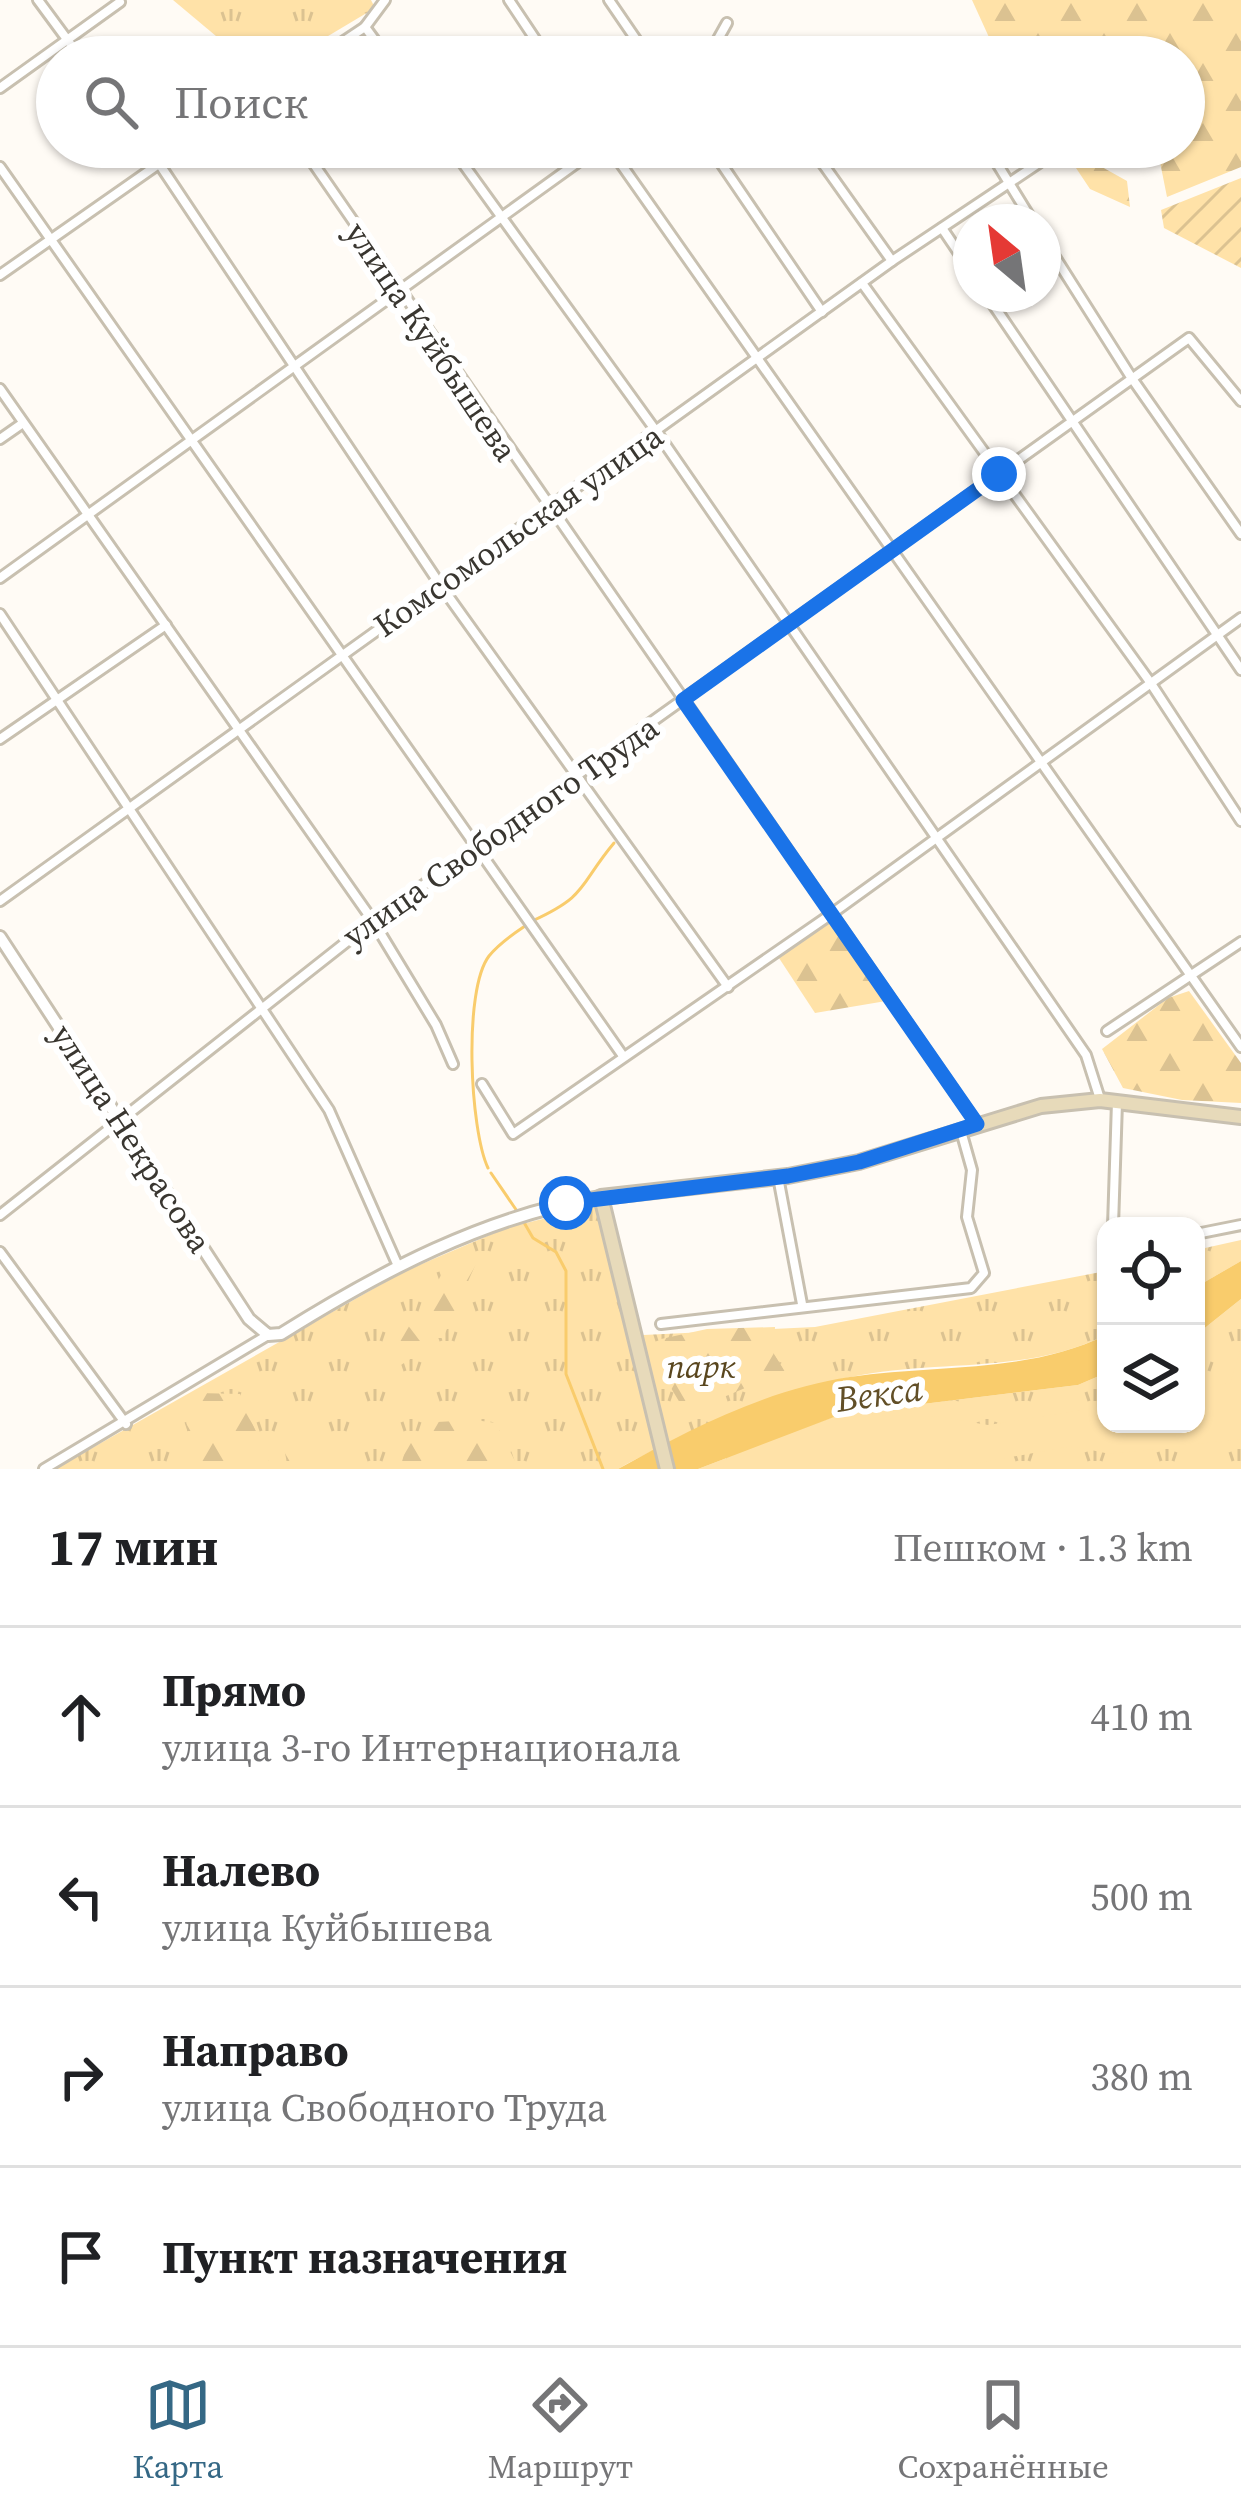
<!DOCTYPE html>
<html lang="ru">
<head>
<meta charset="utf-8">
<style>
	:root { --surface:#fff; --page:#f6f6f6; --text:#202124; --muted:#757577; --line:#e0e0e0; --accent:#356885 }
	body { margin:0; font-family:"Source Serif 4",serif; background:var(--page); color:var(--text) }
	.controls { position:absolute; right:36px; bottom:36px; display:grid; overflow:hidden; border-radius:24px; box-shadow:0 3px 9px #0004 }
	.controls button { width:108px; height:108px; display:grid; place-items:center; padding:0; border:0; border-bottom:3px solid var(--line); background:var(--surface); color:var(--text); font:60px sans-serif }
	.compass { position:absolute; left:953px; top:204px; width:108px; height:108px; border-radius:50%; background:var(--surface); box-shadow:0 3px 9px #0004; rotate:331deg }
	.stop { position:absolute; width:36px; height:36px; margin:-27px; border:9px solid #1a73e8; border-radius:50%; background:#fff }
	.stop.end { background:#1a73e8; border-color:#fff; box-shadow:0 3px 12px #0008 }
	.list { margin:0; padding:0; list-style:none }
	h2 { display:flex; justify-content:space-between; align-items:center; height:156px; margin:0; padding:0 48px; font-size:51px }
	h2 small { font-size:39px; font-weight:400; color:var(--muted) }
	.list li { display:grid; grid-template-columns:78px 1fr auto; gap:36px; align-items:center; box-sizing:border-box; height:180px; padding:0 48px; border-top:3px solid var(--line) }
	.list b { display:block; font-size:45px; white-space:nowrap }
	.list p { margin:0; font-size:39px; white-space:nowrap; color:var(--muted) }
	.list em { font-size:39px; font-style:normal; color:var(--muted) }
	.icon { flex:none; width:66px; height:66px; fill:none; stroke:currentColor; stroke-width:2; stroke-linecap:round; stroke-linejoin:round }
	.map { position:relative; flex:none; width:1241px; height:1469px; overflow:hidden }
	.search { position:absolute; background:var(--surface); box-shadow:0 3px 9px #0004; left:36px; right:36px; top:36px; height:132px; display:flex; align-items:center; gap:30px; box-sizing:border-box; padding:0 42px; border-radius:66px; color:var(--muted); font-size:45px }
	.sheet { height:876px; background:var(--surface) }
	nav { display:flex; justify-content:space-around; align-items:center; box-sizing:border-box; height:168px; border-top:3px solid var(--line); background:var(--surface); font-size:33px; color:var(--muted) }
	nav a { display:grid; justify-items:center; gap:6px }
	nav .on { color:var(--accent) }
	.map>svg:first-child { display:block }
	.grass { fill:url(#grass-tufts) }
	.forest { fill:url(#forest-firs) }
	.park { fill:#ffe2a8 }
	.garden { fill:url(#garden-furrows) }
	.water { fill:#f9cc6c }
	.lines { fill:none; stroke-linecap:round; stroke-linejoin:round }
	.stream { stroke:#f9cc6c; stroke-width:3 }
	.minor-casing { stroke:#c8c0b0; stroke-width:14 }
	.tertiary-casing { stroke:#c8c0b0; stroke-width:16 }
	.secondary-casing { stroke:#c8c0b0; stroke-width:18 }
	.minor { stroke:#fff; stroke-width:8 }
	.tertiary { stroke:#fff; stroke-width:10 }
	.secondary { stroke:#e7daba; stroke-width:12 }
	.route { stroke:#1a73e8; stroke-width:15 }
	.labels { text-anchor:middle; stroke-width:12; stroke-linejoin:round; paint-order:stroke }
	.street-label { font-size:33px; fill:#393630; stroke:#fff }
	.park-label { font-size:33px; font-style:italic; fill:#59461e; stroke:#fff }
	.water-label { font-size:36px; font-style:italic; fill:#624f27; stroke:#fff }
</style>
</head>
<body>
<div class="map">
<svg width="1241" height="1469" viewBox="0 0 1241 1469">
	<defs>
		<pattern id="grass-tufts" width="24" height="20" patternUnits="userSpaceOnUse" patternTransform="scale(3)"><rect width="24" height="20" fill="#ffe2a8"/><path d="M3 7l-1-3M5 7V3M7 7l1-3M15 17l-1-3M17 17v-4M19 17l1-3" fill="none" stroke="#dbc291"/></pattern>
		<pattern id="forest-firs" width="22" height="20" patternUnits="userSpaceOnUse" patternTransform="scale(3)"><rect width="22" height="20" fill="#ffe2a8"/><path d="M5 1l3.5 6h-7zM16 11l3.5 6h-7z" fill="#dbc291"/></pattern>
		<pattern id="garden-furrows" width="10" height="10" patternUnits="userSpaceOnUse" patternTransform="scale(3)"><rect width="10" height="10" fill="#ffe2a8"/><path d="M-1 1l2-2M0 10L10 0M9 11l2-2" fill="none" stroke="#dbc291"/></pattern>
	</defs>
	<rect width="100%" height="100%" fill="#fffbf5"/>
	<g class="grass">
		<polygon points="173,0 371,0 375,8 293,57 241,57"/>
		<path d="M607 1203 643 1335 815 1327 1106 1271V1335C1025 1375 936 1359 851 1377 778 1392 683 1433 618 1469H55L403 1272 506 1228Z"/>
		<polygon points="1241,1240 1241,1261 1196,1287 1196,1250"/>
		<polygon points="1241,1299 1241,1469 698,1469 842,1414 1078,1385 1106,1373 1106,1424 1196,1424 1196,1335"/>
	</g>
	<g class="forest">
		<polygon points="972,0 1241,0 1241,167 1167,197 1157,147 1184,147 1184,57 998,57"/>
		<polygon points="1062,147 1096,147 1102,167 1127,181 1130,207 1090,189"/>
		<polygon points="827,920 886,1001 815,1013 777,955"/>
		<polygon points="1189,991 1241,1063 1241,1103 1182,1100 1123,1088 1102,1049 1168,998"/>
		<polygon points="481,1252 443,1338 432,1338 423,1311 443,1271 462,1253"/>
		<polygon points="407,1324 426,1349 390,1372 387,1366"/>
		<polygon points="775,1327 774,1354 785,1371 686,1413 659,1368 661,1339 707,1329"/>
		<polygon points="198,1393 240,1394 272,1469 193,1469 184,1407"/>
		<polygon points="475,1420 496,1423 519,1469 400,1469 409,1436 437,1422"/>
		<polygon points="281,1431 309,1431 337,1469 288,1469"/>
	</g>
	<polygon class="park" points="1241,1348 1241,1439 1110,1454 1072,1446 945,1469 824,1469 810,1463 805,1469 722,1469 728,1455 842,1414 940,1417 988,1425 1106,1406 1106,1424 1196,1424 1196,1390 1230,1383"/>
	<polygon class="garden" points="1241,178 1241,268 1164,228 1161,210"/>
	<g class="water">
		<polygon points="1241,1261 1241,1299 1196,1335 1196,1287"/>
		<path d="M1106 1335V1373L1078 1385 842 1414 698 1469H618C690 1429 768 1389 850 1377 935 1364 1027 1374 1106 1335Z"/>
	</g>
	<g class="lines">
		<g class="stream">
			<path d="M532 921C589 895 578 886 614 843"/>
			<path d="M488 1168C470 1130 463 990 489 956 498 945 513 934 525 926"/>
			<polyline points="491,1173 517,1211"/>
			<polyline points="522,1219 533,1238 556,1252 566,1271 566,1374 603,1469"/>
		</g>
		<g class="minor-casing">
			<g id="minor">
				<polyline points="38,0 80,57"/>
				<polyline points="509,0 547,57"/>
				<polyline points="609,0 648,57"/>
				<polyline points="365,27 387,57"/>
				<polyline points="320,57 365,27 385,0"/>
				<polyline points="708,57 727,23"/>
				<polyline points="0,88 120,2"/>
				<polyline points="302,147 977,1124"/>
				<polyline points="451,147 656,431 1086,1055 1100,1099"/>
				<polyline points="609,147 1241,1047"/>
				<polyline points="710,147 822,312"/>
				<polyline points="987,147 1033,222"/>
				<polyline points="813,150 892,261"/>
				<polyline points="160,165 441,586 728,987"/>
				<polyline points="0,167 623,1056"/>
				<polyline points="942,228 971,271"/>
				<polyline points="1043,238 1131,377 1241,534"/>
				<polyline points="0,275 183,147"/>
				<polyline points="862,283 1150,682 1241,821"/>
				<polyline points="986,294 1241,670"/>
				<polyline points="0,389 373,921 436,1025 453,1064"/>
				<polyline points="0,439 23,423"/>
				<polyline points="0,578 599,147"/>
				<polyline points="0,614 329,1110 398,1266"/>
				<polyline points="0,739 166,625"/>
				<polyline points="0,901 892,261 1039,163"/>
				<polyline points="1107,1031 1241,942"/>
				<polyline points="482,1084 513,1134 830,915 1241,618"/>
				<polyline points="778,1177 802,1304"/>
				<polyline points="0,1215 373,921 1189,338 1241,401"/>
				<polyline points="1113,1226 1117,1102"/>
				<polyline points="1196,1234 1241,1225"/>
				<polyline points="0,1252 126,1424"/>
				<polyline points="661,1324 971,1288 984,1273 967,1217 972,1170 961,1131"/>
				<polyline points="44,1469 268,1335"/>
			</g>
		</g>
		<g class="tertiary-casing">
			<path id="tertiary" d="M0 937 249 1319 268 1335 281 1334C380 1272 485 1216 601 1197"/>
		</g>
		<g class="secondary-casing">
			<polyline id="secondary" points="667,1469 601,1197 788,1176 859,1162 1041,1106 1100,1100 1241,1117"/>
		</g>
		<use href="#minor" class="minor"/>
		<use href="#tertiary" class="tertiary"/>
		<use href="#secondary" class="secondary"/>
	</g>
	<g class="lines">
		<polyline class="route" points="566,1203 788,1176 859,1162 977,1124 683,700 999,474"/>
	</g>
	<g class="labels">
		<g class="street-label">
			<text transform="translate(432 341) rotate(56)" y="12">улица Куйбышева</text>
			<text transform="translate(518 530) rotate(-35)" y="12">Комсомольская улица</text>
			<text transform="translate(500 831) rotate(-35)" y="12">улица Свободного Труда</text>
			<text transform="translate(132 1138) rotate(57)" y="12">улица Некрасова</text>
		</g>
		<g class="park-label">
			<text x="701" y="1378">парк</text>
		</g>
		<g class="water-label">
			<text transform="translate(879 1393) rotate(-8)" y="13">Векса</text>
		</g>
	</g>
</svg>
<div class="controls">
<button><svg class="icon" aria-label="locate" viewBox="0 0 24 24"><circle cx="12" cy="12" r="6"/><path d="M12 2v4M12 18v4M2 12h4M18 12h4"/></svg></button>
<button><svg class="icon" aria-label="layers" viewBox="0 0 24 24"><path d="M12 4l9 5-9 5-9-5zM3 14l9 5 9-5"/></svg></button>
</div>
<svg class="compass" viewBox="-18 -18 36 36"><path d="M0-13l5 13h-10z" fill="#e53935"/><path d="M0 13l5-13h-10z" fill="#757577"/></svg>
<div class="stop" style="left:566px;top:1203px"></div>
<div class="stop end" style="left:999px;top:474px"></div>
<div class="search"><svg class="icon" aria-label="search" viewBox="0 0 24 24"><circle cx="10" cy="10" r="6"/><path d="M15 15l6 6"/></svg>Поиск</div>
</div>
<section class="sheet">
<h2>17 мин<small>Пешком · 1.3 km</small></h2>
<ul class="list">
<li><svg class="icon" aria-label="ahead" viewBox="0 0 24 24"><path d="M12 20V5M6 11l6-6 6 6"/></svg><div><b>Прямо</b><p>улица 3-го Интернационала</p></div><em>410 m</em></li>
<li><svg class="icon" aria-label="left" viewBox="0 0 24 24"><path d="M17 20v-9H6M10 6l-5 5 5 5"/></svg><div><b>Налево</b><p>улица Куйбышева</p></div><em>500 m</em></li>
<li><svg class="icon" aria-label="right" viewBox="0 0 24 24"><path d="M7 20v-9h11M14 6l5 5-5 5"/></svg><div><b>Направо</b><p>улица Свободного Труда</p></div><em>380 m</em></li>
<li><svg class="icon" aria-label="arrive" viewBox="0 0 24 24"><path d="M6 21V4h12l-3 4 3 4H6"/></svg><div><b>Пункт назначения</b></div></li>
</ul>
</section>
<nav>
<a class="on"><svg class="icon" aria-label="map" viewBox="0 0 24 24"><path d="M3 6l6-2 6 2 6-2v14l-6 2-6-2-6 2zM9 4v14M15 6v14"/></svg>Карта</a>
<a><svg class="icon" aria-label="directions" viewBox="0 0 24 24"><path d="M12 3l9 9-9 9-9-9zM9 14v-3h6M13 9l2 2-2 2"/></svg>Маршрут</a>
<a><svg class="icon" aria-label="saved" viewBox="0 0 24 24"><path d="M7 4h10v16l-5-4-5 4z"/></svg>Сохранённые</a>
</nav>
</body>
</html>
